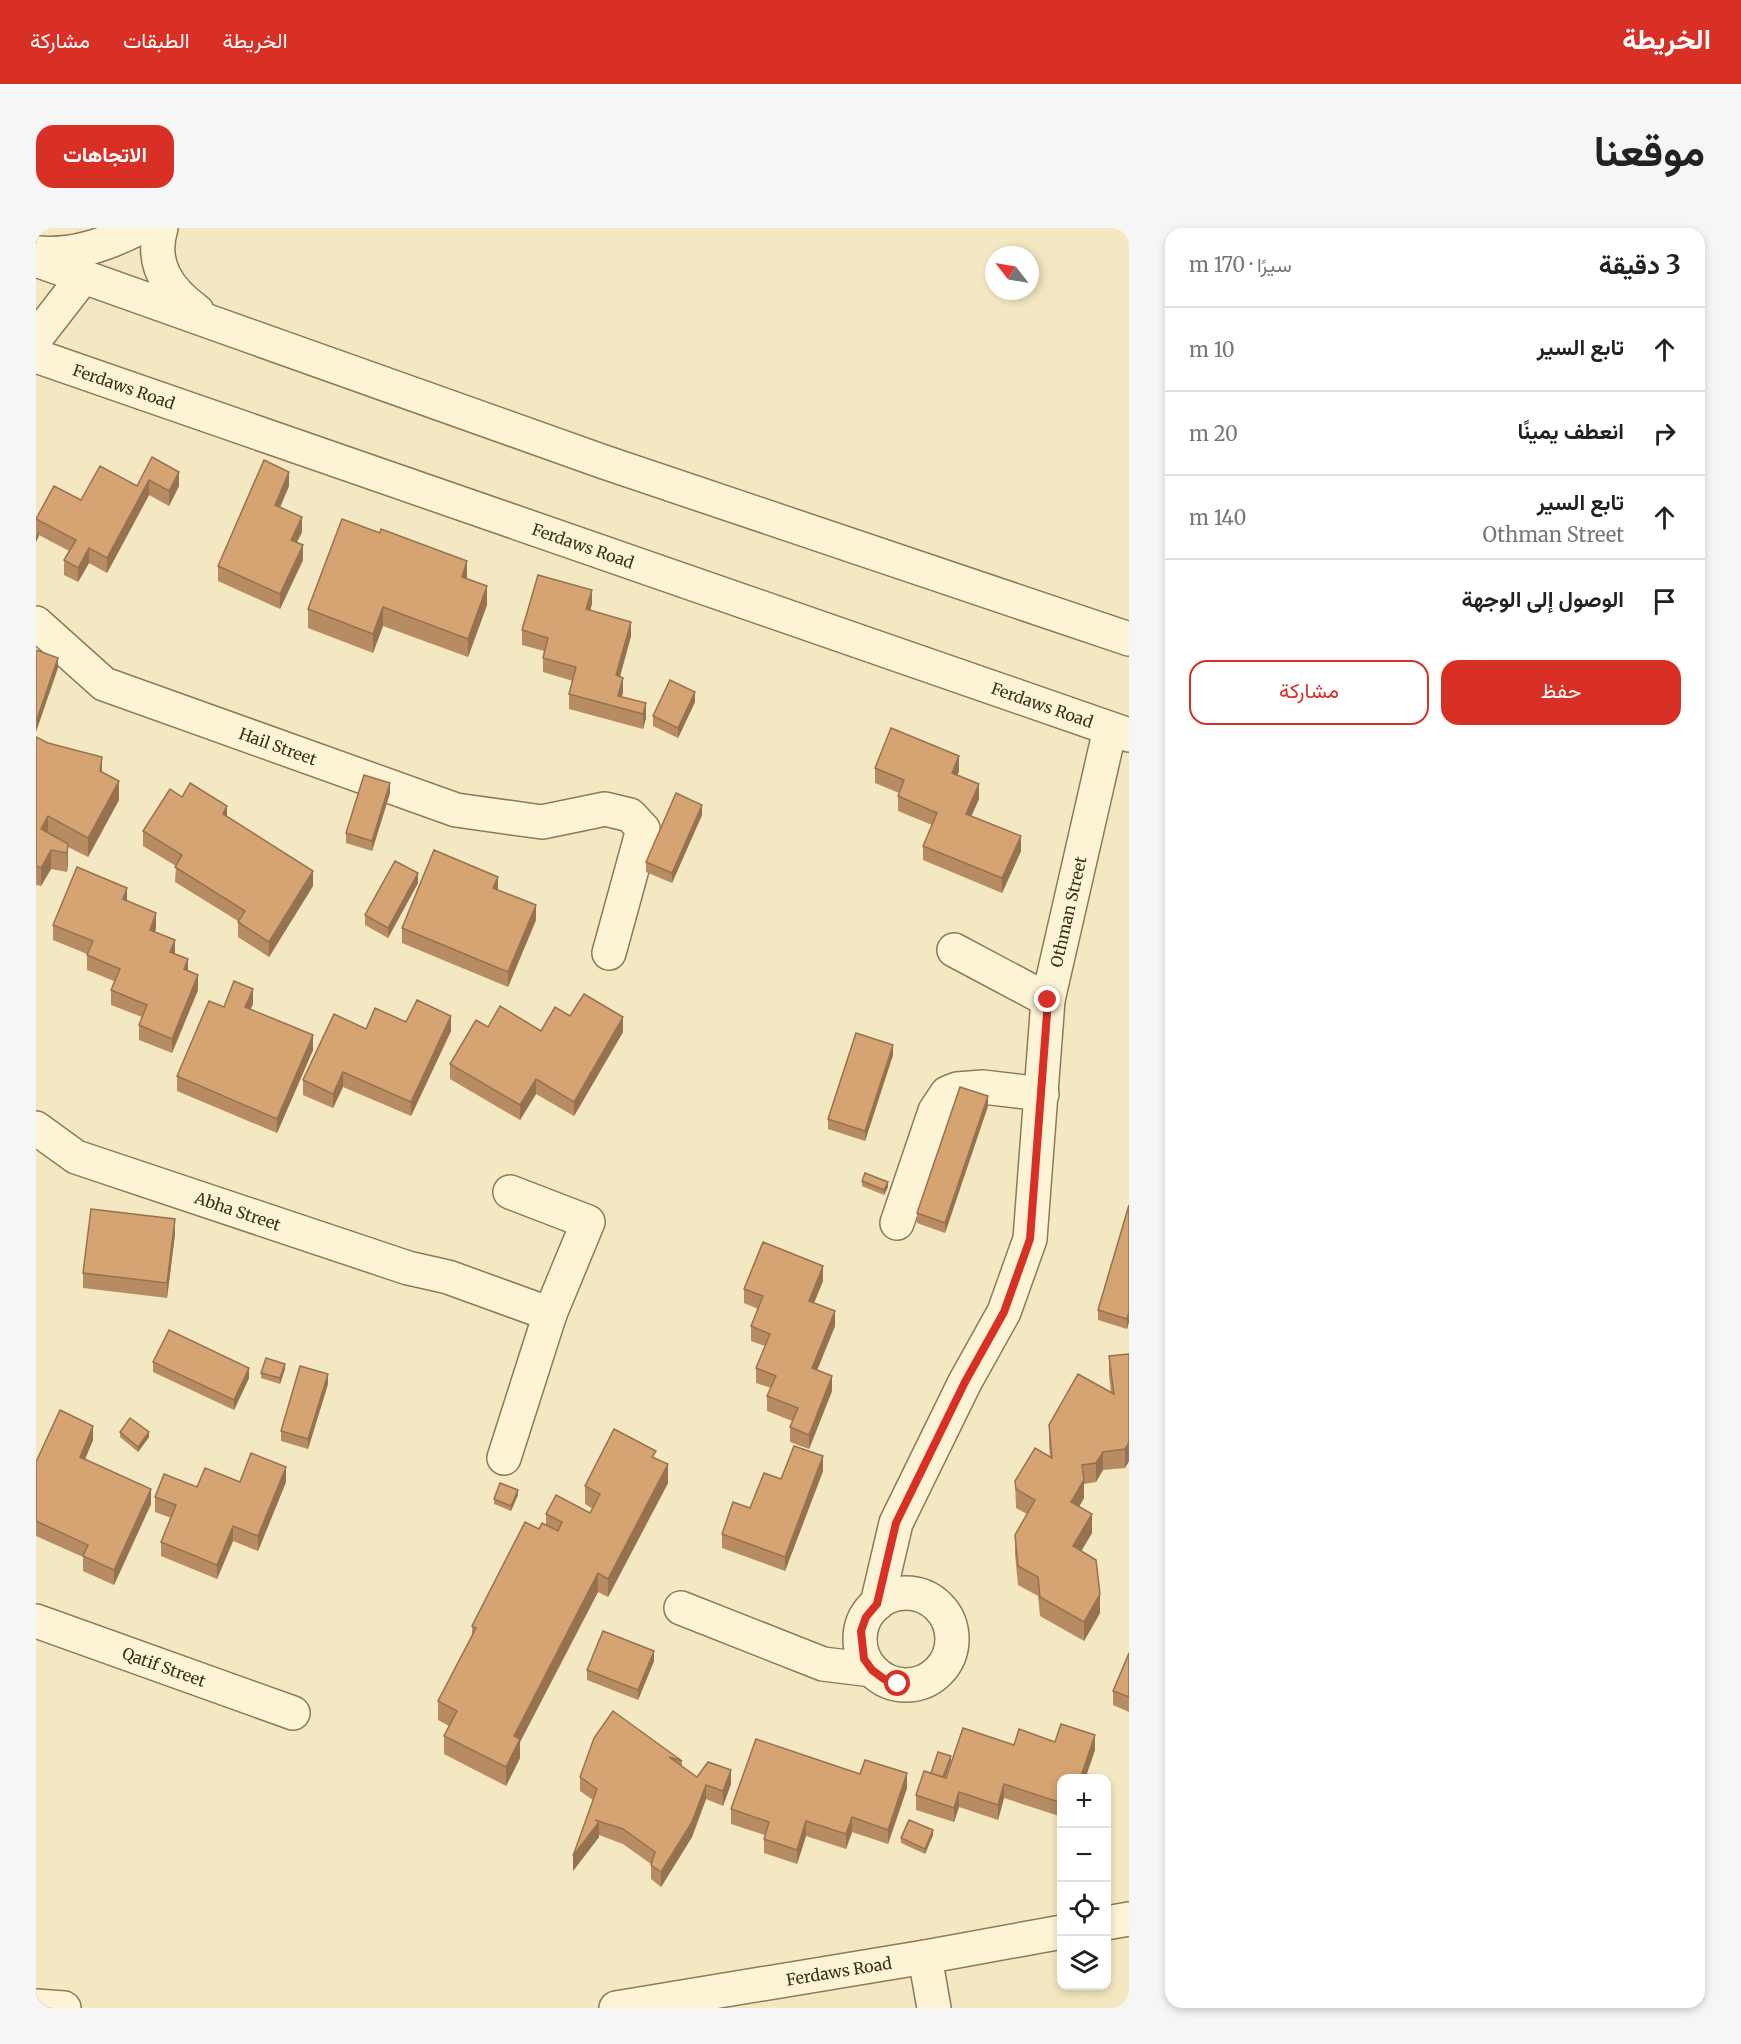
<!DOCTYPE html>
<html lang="ar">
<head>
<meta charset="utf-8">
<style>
	:root { --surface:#fff; --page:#f6f6f6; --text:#222; --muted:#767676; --line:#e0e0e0; --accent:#d93025 }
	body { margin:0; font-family:Merriweather,Vazirmatn,serif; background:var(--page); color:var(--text); direction:rtl }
	.controls { position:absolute; right:18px; bottom:18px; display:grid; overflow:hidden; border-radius:12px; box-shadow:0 3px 9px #0003 }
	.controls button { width:54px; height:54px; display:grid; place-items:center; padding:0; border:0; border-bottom:2px solid var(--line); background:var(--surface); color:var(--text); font:30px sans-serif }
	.compass { position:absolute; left:949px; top:18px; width:54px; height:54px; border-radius:50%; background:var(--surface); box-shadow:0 3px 9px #0003; rotate:301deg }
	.stop { position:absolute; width:18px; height:18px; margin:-14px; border:4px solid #d93025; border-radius:50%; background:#fff }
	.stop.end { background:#d93025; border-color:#fff; box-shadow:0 2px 6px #0008 }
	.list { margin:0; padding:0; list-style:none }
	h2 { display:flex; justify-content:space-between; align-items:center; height:78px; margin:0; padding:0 24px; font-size:26px }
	h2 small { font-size:20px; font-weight:400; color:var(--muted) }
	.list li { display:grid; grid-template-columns:39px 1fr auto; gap:18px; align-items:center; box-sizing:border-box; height:84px; padding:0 24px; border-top:2px solid var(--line) }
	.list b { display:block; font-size:22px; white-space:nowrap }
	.list p { margin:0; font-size:20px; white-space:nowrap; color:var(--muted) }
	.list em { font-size:20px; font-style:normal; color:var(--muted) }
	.actions { display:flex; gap:12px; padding:18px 24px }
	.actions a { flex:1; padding:14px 0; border:2px solid var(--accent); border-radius:18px; text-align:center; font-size:21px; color:var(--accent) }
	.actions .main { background:var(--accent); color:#fff }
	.icon { flex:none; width:33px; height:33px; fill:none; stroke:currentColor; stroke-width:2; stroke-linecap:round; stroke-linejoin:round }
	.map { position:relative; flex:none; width:1093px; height:1780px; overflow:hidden; direction:ltr; border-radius:18px }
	header { display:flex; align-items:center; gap:36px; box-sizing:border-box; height:84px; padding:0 30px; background:var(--accent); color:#fff }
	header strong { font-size:28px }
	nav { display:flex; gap:33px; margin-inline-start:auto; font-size:21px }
	.intro { display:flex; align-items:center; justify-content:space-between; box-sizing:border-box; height:144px; padding:0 36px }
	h1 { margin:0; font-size:42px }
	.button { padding:15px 27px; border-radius:18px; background:var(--accent); color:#fff; font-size:21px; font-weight:700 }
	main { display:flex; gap:36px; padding:0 36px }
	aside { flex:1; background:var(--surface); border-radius:18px; box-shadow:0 3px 9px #0003 }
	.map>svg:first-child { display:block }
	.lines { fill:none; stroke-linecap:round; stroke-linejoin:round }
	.minor-casing { stroke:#8f7956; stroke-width:36 }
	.minor { stroke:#fdf4d6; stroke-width:33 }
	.wall { fill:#b88c62 }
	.shaded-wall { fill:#967250 }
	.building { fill:#d6a372; stroke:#967250; stroke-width:1.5 }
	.route { stroke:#d93025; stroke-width:8 }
	.labels { text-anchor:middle; stroke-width:4.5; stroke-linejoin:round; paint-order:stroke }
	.street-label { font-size:16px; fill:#3d2e1c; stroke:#faf1d2 }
</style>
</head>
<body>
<header>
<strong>الخريطة</strong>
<nav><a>الخريطة</a><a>الطبقات</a><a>مشاركة</a></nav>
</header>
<div class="intro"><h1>موقعنا</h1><a class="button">الاتجاهات</a></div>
<main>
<aside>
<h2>3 دقيقة<small>سيرًا · 170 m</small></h2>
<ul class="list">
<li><svg class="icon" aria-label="ahead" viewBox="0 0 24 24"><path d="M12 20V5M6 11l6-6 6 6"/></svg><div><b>تابع السير</b></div><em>10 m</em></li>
<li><svg class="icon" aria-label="right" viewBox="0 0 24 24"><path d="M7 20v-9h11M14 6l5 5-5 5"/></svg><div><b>انعطف يمينًا</b></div><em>20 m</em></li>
<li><svg class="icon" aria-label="ahead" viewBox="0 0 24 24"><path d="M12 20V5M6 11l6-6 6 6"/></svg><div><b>تابع السير</b><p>Othman Street</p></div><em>140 m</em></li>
<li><svg class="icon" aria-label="arrive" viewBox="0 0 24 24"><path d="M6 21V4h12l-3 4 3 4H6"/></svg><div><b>الوصول إلى الوجهة</b></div></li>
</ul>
<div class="actions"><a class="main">حفظ</a><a>مشاركة</a></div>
</aside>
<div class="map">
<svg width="1093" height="1780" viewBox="0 0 1093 1780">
	<rect width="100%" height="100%" fill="#f3e8c1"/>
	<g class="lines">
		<g class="minor-casing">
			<g id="minor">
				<path d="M125 0C114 36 132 62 161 83"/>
				<path d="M2 25C39 28 71 16 103 0"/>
				<polyline points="0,32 568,234 1093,411"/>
				<polyline points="0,110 48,48"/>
				<path id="s1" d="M0 128 1093 507"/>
				<path id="s2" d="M0 395 68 456 420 582 506 594 569 581 594 587 607 601 573 725"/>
				<polyline points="918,722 1012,772"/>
				<path id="s3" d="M0 900 40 929 372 1040 412 1049 514 1086"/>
				<polyline points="861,995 899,883 911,865 921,861 947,859 1006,866"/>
				<polyline points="468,1230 514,1086 552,994 474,964"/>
				<circle cx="870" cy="1411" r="46"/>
				<path id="s4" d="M841 1376 860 1295 929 1154 968 1084 994 1011 1012 772 1074 501"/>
				<polyline points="645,1380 787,1436 836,1442"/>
				<path id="s5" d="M0 1393 257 1485"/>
				<polyline points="1070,1695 1093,1691"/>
				<polyline points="889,1729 898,1780"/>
				<polyline points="0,1778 28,1780"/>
				<path id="s6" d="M580 1780 889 1729 1026 1704"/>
			</g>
		</g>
		<use href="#minor" class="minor"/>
	</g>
	<g class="wall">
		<polygon points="116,229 143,258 133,278 113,267 71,345 53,335 42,354 28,347 28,332 33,323 3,307 0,314 0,291 45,272 101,258"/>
		<polygon points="253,258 244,279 266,304 261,314 267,332 244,381 182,353 182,338"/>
		<polygon points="431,351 451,377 432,429 347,398 337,425 272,400 272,381"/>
		<polygon points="556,376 554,382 595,408 584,449 587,464 586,469 610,475 610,490 607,501 533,481 533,466 537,453 507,444 507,430 508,423 486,417 486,402"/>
		<polygon points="659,474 642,510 617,498 617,488"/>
		<polygon points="0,509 66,544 83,572 52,629 32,619 32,635 31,644 15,641 5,658 0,657"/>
		<polygon points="839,540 923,543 921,547 943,571 935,588 985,623 966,665 887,632 887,618 896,597 862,583 862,568 863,565 839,555"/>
		<polygon points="354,565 336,623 310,615 310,605"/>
		<polygon points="146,569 191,589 277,658 233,729 202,709 202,693 139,654 140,638 107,618 107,603"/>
		<polygon points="666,587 636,655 610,644 610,634"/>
		<polygon points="382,655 352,710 329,697 329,687"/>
		<polygon points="462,662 500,692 472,759 366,715 366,700"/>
		<polygon points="91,673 120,700 119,704 139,726 152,743 162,762 136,825 103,812 103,797 106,789 75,777 75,762 78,753 51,742 51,726 17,712 17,697"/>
		<polygon points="217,776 214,781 277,822 241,905 141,863 141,848 188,779"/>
		<polygon points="534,788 587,804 538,888 500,866 484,892 414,851 414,836 452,799 505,803"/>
		<polygon points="370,794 415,803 375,888 307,859 297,880 267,867 267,852 330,801"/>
		<polygon points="857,827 829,913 792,901 792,891"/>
		<polygon points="952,878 909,1005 881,995 881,985"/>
		<polygon points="826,953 852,959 848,967 826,958"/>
		<polygon points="1093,977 1093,1094 1091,1101 1062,1092 1062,1082"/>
		<polygon points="139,1006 131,1070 47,1060 47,1045"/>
		<polygon points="787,1053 778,1075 799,1098 781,1142 796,1163 773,1221 754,1214 754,1199 756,1193 731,1183 731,1168 735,1160 720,1155 720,1140 729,1118 715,1113 715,1098 722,1081 708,1075 708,1061"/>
		<polygon points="1093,1126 1093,1233 1089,1240 1067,1242 1060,1254 1048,1256 1048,1270 1043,1278 1056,1305 1045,1323 1064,1385 1048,1413 1004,1388 1002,1368 982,1357 979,1326 979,1307 991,1286 980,1280 979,1253 1014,1229 1013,1216 1013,1197 1075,1164 1073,1147 1073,1128"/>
		<polygon points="117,1134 213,1150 198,1182 117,1144"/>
		<polygon points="249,1141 244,1156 225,1150 225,1145"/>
		<polygon points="292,1156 272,1221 245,1213 245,1203"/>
		<polygon points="84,1204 113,1209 102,1224 84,1209"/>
		<polygon points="57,1212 49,1231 115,1276 78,1357 47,1343 47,1329 0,1308 0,1234"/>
		<polygon points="620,1230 632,1255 572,1369 562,1364 484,1514 484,1530 470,1558 408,1526 408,1508 413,1498 402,1492 402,1473 436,1409 436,1398 503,1301 510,1297 510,1286 554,1285 557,1281 549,1276 549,1258"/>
		<polygon points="787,1243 749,1343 686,1320 686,1306 745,1251"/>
		<polygon points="204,1254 250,1254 222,1323 197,1313 181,1351 125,1328 125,1314 135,1290 119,1284 119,1269 161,1259"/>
		<polygon points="482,1267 475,1283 458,1276 458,1271"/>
		<polygon points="1093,1425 1093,1484 1077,1477 1077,1463"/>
		<polygon points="618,1433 602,1472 551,1452 551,1442"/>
		<polygon points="577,1483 646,1533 646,1538 661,1549 695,1556 687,1578 670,1571 656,1609 625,1659 615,1651 615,1636 587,1616 563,1607 563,1609 537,1643 557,1572 544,1563 544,1549"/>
		<polygon points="1019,1514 1059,1522 1049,1551 1026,1551 1026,1589 968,1570 962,1592 923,1579 918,1594 880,1582 880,1567 895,1545 915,1533 909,1549 910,1550 978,1517"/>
		<polygon points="824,1546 871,1560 852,1616 816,1604 810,1621 770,1608 761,1636 728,1625 728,1611 729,1607 695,1596 695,1581"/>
		<polygon points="897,1607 889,1626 865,1615 865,1610"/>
	</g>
	<g class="shaded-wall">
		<polygon points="143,244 143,258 133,278 133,263"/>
		<polygon points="253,244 253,258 239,291 239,277"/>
		<polygon points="113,252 113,267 71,345 71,330"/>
		<polygon points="266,289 266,304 255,326 255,312"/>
		<polygon points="3,303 3,308 0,314 0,309"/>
		<polygon points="267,317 267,332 244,381 244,366"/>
		<polygon points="53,320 53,335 42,354 42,340"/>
		<polygon points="431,333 431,352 426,349"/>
		<polygon points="451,358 451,377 432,429 432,411"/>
		<polygon points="556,362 556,376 550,396 550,381"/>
		<polygon points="347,379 347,398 337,425 337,406"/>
		<polygon points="595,394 595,408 580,462 580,447"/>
		<polygon points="22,430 22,440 0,504 0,494"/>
		<polygon points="587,450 587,464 583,480 582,468"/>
		<polygon points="659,464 659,474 642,510 642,500"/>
		<polygon points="610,475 610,490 607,501 607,486"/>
		<polygon points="923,528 923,543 916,560 916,545"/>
		<polygon points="66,529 66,548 64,543"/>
		<polygon points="83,553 83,572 52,629 52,610"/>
		<polygon points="354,555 354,565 336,623 336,613"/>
		<polygon points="943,556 943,571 930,600 930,586"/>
		<polygon points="666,577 666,587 636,655 636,645"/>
		<polygon points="191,578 191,593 187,586"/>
		<polygon points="12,588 12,607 5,601"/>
		<polygon points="985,608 985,623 966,665 966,650"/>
		<polygon points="32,616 32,635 31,644 31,625"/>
		<polygon points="15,622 15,641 5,658 5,640"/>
		<polygon points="277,643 277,658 233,729 233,714"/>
		<polygon points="382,645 382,655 352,710 352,700"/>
		<polygon points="462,649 462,664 457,660"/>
		<polygon points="91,660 91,674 87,671"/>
		<polygon points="500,677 500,692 472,759 472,744"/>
		<polygon points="120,685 120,700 114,716 114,702"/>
		<polygon points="139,712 139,726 134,724"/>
		<polygon points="152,731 152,746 148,741"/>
		<polygon points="162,747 162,762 136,825 136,811"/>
		<polygon points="217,761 217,776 209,793 209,779"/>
		<polygon points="415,788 415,803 375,888 375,874"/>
		<polygon points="587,789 587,804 538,888 538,874"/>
		<polygon points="277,807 277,822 241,905 241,891"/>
		<polygon points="857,817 857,827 829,913 829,903"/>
		<polygon points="307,844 307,859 297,880 297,866"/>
		<polygon points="500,851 500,866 484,892 484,877"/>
		<polygon points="952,868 952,878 909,1005 909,995"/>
		<polygon points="852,954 852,959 848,967 848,962"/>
		<polygon points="139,991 139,1006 131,1070 131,1055"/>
		<polygon points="787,1038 787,1053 773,1087 773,1073"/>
		<polygon points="799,1083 799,1098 776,1155 776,1140"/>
		<polygon points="1093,1084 1093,1094 1091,1101 1091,1091"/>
		<polygon points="249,1136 249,1141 244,1156 244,1150"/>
		<polygon points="213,1140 213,1150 198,1182 198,1172"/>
		<polygon points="292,1146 292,1156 272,1221 272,1211"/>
		<polygon points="796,1148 796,1163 773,1221 773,1207"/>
		<polygon points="57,1198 57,1212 44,1243 44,1229"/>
		<polygon points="113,1204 113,1209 102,1224 102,1219"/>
		<polygon points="1093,1214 1093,1233 1089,1240 1089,1221"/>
		<polygon points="1067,1224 1067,1242 1060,1254 1060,1235"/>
		<polygon points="787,1228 787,1243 749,1343 749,1329"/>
		<polygon points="632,1236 632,1255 572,1369 572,1351"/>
		<polygon points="250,1239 250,1254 222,1323 222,1308"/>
		<polygon points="1048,1252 1048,1270 1035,1293 1035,1274"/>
		<polygon points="115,1261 115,1276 78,1357 78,1342"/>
		<polygon points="482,1262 482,1267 475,1283 475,1278"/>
		<polygon points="1056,1286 1056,1305 1037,1337 1037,1318"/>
		<polygon points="197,1298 197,1313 181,1351 181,1337"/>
		<polygon points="562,1345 562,1364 484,1514 484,1530 470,1558 470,1539 478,1508"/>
		<polygon points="1064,1366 1064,1385 1048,1413 1048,1394"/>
		<polygon points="618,1423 618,1433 602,1472 602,1462"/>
		<polygon points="1059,1507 1059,1522 1049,1551 1044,1551"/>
		<polygon points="915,1528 915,1533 905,1561 905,1556"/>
		<polygon points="695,1542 695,1556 687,1578 687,1563"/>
		<polygon points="871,1545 871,1560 852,1616 852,1602"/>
		<polygon points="968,1556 968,1570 962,1592 962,1577"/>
		<polygon points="670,1557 670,1571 656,1609 625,1659 625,1644"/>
		<polygon points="923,1564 923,1579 918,1594 918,1580"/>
		<polygon points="816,1589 816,1604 810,1621 810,1606"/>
		<polygon points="770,1593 770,1608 761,1636 761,1622"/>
		<polygon points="563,1594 563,1609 537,1643 537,1628"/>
		<polygon points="897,1602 897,1607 889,1626 889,1621"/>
	</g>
	<g class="building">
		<polygon points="116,229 143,244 133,263 113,252 71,330 53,320 42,340 28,332 40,312 0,291 18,258 45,272 64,238 101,258"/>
		<polygon points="228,232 253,244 239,277 266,289 255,312 267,317 244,366 182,338"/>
		<polygon points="306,291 344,305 345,301 431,333 426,349 451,358 432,411 347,379 337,406 272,381"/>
		<polygon points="502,347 556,362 550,381 595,394 580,447 587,450 582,468 610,475 607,486 533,466 540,439 507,430 512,410 486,402"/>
		<polygon points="0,422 22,430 0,494"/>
		<polygon points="634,452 659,464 642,500 617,488"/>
		<polygon points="855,500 923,528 916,545 943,556 930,586 985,608 966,650 887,618 901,585 862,568 868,552 839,540"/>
		<polygon points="0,509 12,515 66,529 64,543 83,553 52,610 12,588 5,601 32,616 31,625 15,622 5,640 0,638"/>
		<polygon points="328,547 354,555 336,613 310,605"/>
		<polygon points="154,555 191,578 187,586 277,643 233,714 202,694 209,683 139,639 146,627 107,603 134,561 146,569"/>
		<polygon points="640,565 666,577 636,645 610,634"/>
		<polygon points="398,622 462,649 457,660 500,677 472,744 366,700"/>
		<polygon points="359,633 382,645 352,700 329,687"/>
		<polygon points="41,639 91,660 87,671 120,685 114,702 139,712 134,724 152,731 148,741 162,747 136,811 103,797 111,777 75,762 84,741 51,727 57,713 17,697"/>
		<polygon points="198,753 217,761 209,779 277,807 241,891 141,848 173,773 188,779"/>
		<polygon points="548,766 587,789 538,874 500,851 484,877 414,836 440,792 452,799 464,778 505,803 519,779 534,788"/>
		<polygon points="381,772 415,788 375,874 307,844 297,866 267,852 298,786 330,801 339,780 370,794"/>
		<polygon points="820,805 857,817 829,903 792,891"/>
		<polygon points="924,859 952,868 909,995 881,985"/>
		<polygon points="829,945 852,954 848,962 826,953"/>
		<polygon points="1093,977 1093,1084 1091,1091 1062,1082"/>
		<polygon points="55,981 139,991 131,1055 47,1045"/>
		<polygon points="727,1014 787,1038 773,1073 799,1083 776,1140 796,1148 773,1207 754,1199 762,1180 731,1168 740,1148 720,1140 734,1106 715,1098 727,1068 708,1061"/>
		<polygon points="133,1102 213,1140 198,1172 117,1134"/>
		<polygon points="1093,1126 1093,1214 1089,1221 1067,1224 1060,1235 1046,1237 1048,1252 1035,1274 1056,1286 1037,1318 1060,1332 1064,1366 1048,1394 1004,1369 1002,1349 982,1338 979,1307 999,1272 980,1261 979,1253 999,1220 1016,1230 1013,1197 1042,1146 1078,1166 1073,1128"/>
		<polygon points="230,1130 249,1136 244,1150 225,1145"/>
		<polygon points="264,1138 292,1146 272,1211 245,1203"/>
		<polygon points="24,1182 57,1198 44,1229 115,1261 78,1342 47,1328 52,1317 0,1293 0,1234"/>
		<polygon points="94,1190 113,1204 102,1219 84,1204"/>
		<polygon points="578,1201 620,1223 616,1229 632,1236 572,1351 562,1345 478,1508 484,1511 470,1539 408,1508 421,1483 402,1473 440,1400 436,1398 489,1294 503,1301 506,1295 522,1303 526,1294 510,1286 520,1267 554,1285 564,1266 549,1258"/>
		<polygon points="758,1218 787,1228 749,1329 686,1306 697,1274 714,1280 728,1245 745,1251"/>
		<polygon points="215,1225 250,1239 222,1308 197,1298 181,1337 125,1314 140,1277 119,1269 128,1246 161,1259 169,1240 204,1254"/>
		<polygon points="464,1255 482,1262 475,1278 458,1271"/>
		<polygon points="567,1403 618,1423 602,1462 551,1442"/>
		<polygon points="1093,1425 1093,1469 1077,1463"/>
		<polygon points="577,1483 646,1533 633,1529 661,1549 672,1534 695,1542 687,1563 670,1557 656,1594 625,1644 615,1637 619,1624 587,1601 559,1592 563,1594 537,1628 561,1561 544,1549 558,1510"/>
		<polygon points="1025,1496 1059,1507 1044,1551 1026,1551 1026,1575 968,1556 962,1577 923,1564 918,1580 880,1567 888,1543 910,1550 927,1500 978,1517 983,1501 1019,1514"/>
		<polygon points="720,1511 824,1546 829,1532 871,1545 852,1602 816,1589 810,1606 770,1593 761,1622 728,1611 733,1594 695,1581"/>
		<polygon points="902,1524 915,1528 907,1549 895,1545"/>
		<polygon points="873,1592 897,1602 889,1621 865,1610"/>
	</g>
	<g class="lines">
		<polyline class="route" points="862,1456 848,1451 836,1442 828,1431 825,1403 830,1389 841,1376 860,1295 929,1154 968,1084 994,1011 1012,772"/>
	</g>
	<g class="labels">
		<g class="street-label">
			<text dy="6" stroke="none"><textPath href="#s1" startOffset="93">Ferdaws Road</textPath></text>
			<text dy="6" stroke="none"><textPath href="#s1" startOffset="579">Ferdaws Road</textPath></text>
			<text dy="6" stroke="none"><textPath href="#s1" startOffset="1065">Ferdaws Road</textPath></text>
			<text dy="6" stroke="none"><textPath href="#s2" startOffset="276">Hail Street</textPath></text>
			<text dy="6" stroke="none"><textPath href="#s4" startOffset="728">Othman Street</textPath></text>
			<text dy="6" stroke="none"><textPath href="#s3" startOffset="220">Abha Street</textPath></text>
			<text dy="6" stroke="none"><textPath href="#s5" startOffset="136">Qatif Street</textPath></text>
			<text dy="6" stroke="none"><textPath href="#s6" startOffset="226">Ferdaws Road</textPath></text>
		</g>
	</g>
</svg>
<div class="controls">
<button>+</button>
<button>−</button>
<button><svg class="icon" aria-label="locate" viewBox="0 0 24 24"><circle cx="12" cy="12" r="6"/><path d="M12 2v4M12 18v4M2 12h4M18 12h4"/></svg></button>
<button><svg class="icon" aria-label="layers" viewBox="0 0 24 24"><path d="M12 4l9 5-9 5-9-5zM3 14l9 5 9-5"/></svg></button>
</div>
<svg class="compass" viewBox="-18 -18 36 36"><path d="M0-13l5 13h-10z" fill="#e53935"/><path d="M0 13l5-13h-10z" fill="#767676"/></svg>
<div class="stop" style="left:862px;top:1456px"></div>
<div class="stop end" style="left:1012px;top:772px"></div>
</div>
</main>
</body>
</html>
